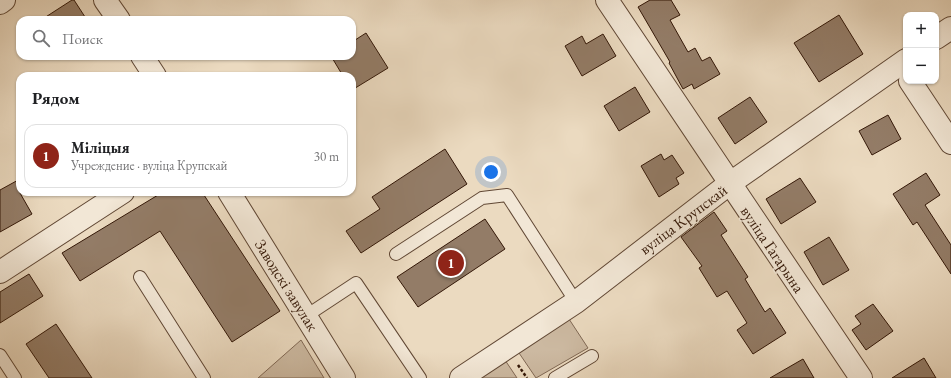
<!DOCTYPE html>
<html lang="ru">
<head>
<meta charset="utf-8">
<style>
	:root { --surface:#fff; --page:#f2f2f2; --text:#202124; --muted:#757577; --line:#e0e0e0; --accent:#8f2418 }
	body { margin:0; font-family:"EB Garamond",serif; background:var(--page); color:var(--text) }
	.controls { position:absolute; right:12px; top:12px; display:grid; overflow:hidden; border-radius:8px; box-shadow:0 1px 3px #0004 }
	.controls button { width:36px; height:36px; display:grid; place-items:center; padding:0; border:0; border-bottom:1px solid var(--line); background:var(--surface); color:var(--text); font:20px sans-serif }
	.you { position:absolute; left:491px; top:172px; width:14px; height:14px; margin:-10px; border:3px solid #fff; border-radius:50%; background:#1a73e8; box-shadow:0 0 0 6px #1a73e833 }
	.badge { display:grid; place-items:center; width:26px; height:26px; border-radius:50%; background:var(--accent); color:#fff; font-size:13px; font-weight:700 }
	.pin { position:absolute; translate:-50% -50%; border:2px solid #fff; box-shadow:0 1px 4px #0006 }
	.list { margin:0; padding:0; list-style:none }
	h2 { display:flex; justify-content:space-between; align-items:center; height:52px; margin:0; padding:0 16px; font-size:17px }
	h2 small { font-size:13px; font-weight:400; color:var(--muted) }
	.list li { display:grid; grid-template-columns:26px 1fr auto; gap:12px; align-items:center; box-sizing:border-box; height:64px; margin:0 8px 8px; padding:0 8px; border:1px solid var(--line); border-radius:12px }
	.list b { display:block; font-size:15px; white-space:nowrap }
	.list p { margin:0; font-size:13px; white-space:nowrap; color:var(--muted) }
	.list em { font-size:13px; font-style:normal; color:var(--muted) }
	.icon { flex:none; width:22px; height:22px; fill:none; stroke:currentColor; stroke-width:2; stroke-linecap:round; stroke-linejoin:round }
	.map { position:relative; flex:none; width:951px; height:378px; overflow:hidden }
	.search { position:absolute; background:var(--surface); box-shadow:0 1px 3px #0004; left:16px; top:16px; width:340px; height:44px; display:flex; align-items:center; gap:10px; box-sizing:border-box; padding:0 14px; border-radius:12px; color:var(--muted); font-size:15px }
	.panel { position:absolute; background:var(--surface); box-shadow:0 1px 3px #0004; left:16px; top:72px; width:340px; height:124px; border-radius:12px }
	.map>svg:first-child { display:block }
	.green { fill:#ccb9a1; stroke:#806854 }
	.building { fill:#937c67; stroke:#331707 }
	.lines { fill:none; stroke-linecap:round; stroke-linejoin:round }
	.service-casing { stroke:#614835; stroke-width:14 }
	.minor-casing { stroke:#614835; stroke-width:24 }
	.tertiary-casing { stroke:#614835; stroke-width:24 }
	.path { stroke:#331707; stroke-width:2.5; stroke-dasharray:3 2; stroke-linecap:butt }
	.service { stroke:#f2e7d6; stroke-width:12 }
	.minor { stroke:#f2e7d6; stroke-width:22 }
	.tertiary { stroke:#f2e7d6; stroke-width:22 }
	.labels { text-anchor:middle; stroke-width:3; stroke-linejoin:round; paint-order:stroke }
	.street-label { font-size:16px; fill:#331707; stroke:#f2e7d6 }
</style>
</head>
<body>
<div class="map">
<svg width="951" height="378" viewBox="0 0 951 378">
	<rect width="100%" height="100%" fill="#ebdac0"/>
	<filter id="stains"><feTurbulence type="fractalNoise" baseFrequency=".005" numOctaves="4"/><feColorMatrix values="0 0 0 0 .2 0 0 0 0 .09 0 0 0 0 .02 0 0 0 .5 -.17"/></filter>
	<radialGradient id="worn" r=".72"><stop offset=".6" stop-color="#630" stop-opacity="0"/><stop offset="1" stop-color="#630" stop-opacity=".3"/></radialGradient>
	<g class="green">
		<polygon points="569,319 588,348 536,378 517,350"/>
		<polygon points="301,340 324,378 258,378"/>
		<polygon points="505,360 517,378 476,378"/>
	</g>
	<g class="building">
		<polygon points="72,0 74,0 87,20 41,20"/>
		<polygon points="650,0 671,0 680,15 670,20 688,52 695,48 702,61 710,57 720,74 694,89 692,84 683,89 669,63 670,62 638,7"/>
		<polygon points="839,15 863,54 819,82 794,43"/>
		<polygon points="366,33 388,68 352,90 352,76 343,76 331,56 352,56 352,42"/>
		<polygon points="603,34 616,56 582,76 565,46 582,36 586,44"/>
		<polygon points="635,87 650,112 619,131 604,106"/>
		<polygon points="750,97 767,122 735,144 718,118"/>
		<polygon points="888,115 901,139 872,155 859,131"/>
		<polygon points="445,149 467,184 361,253 346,231 380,209 372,197"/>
		<polygon points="661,154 664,160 672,155 684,173 676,178 679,184 659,197 641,166"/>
		<polygon points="926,173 940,195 925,205 951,245 951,274 917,222 913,225 893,194"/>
		<polygon points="800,178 816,202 781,224 766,199"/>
		<polygon points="20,179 20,193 32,214 0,232 0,190"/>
		<polygon points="163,192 202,192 280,311 232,342 160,231 80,281 62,253"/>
		<polygon points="714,212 727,231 721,235 748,277 745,279 765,312 770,308 786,333 753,354 737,330 747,323 727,291 717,297 699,268 702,266 681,237"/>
		<polygon points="485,219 505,249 418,307 397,277"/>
		<polygon points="829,237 849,270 823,285 804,252"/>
		<polygon points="29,274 43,296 0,323 0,292"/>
		<polygon points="873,304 893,331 866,350 852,330 861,324 855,316"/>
		<polygon points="56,324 92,378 49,378 26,344"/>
		<polygon points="924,358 936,378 892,378"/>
		<polygon points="803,359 814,378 770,378"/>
	</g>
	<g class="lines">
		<g class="service-casing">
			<g id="service">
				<polyline points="396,254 482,198 507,195 576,302"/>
				<polyline points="140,277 204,378"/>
				<polyline points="306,316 356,283 420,378"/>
				<polyline points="0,355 15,378"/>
				<polyline points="555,378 592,356"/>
			</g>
		</g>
		<g class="minor-casing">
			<g id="minor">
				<polyline points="105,0 119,20"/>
				<polyline points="607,0 861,378"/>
				<polyline points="936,38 951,28"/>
				<polyline points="142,56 155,76"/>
				<polyline points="910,81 951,143"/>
				<polyline points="229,192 344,378"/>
				<polyline points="0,272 123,192"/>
				<polyline points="461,378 576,302 729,184 906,60"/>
			</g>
		</g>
		<g class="tertiary-casing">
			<polyline id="tertiary" points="0,3 4,0"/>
		</g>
		<polyline class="path" points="518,365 527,378"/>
		<use href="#service" class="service"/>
		<use href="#minor" class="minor"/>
		<use href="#tertiary" class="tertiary"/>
	</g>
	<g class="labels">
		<g class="street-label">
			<text transform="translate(683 219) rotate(-37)" y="6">вуліца Крупскай</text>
			<text transform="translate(773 249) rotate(56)" y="6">вуліца Гагарына</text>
			<text transform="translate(287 285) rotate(58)" y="6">Заводскі завулак</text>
		</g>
	</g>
	<rect width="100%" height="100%" filter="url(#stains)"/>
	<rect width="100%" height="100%" fill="url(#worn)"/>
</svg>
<div class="controls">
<button>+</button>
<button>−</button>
</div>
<div class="you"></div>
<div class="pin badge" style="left:451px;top:263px">1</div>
<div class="search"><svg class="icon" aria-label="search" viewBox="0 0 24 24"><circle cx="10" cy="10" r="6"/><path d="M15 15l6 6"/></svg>Поиск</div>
<section class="panel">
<h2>Рядом<small></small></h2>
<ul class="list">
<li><span class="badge">1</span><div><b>Міліцыя</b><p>Учреждение · вуліца Крупскай</p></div><em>30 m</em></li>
</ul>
</section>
</div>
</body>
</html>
